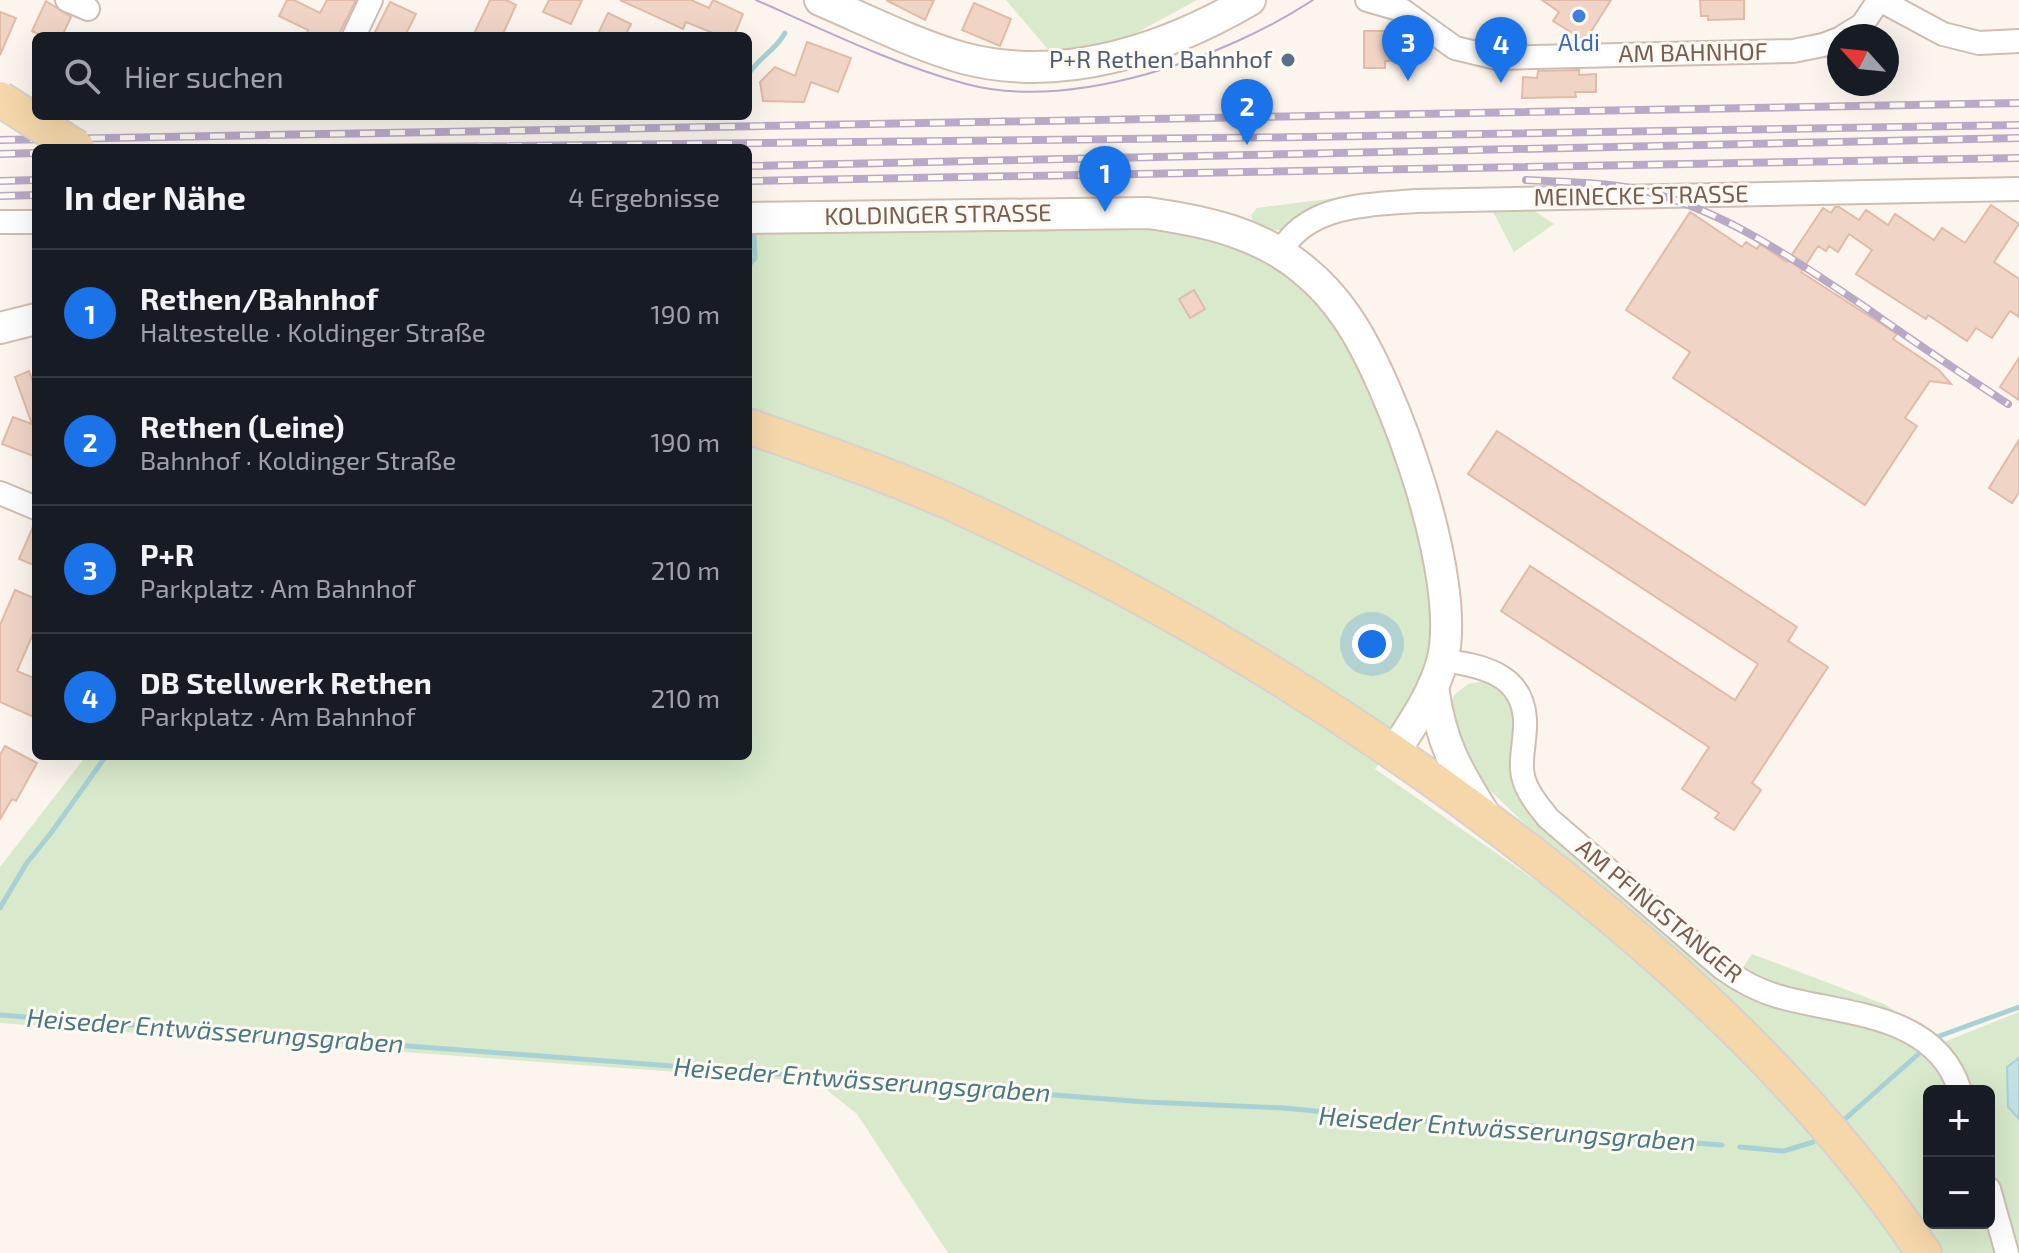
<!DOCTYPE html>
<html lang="de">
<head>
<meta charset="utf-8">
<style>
	:root { --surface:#171b24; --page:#242831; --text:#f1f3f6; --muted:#9ea1a6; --line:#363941; --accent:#1a73e8 }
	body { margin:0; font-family:"Exo 2",sans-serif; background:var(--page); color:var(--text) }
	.controls { position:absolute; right:24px; bottom:24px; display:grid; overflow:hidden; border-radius:12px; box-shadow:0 8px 32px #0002 }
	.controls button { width:72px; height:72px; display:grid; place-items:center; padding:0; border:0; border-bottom:2px solid var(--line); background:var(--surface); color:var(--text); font:40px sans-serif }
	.compass { position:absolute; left:1827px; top:24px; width:72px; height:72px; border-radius:50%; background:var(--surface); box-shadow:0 8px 32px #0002; rotate:297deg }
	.you { position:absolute; left:1372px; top:644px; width:28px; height:28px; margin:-20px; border:6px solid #fff; border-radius:50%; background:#1a73e8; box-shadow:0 0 0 12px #1a73e833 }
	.badge { display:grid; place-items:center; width:52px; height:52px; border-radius:50%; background:var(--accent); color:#fff; font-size:26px; font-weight:700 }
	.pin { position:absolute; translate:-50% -66px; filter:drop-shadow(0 2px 4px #0008) }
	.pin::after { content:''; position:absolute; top:42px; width:28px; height:24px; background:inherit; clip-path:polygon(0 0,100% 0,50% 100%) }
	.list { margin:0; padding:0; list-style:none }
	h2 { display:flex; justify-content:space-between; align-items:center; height:104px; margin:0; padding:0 32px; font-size:34px }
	h2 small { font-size:26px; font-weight:400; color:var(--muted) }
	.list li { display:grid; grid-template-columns:52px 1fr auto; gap:24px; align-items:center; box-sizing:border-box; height:128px; padding:0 32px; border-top:2px solid var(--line) }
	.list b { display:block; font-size:30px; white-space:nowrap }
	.list p { margin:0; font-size:26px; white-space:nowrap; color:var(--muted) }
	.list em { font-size:26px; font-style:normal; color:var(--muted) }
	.icon { flex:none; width:44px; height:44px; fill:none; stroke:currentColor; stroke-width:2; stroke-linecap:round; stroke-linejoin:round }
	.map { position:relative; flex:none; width:2019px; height:1253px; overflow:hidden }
	.search { position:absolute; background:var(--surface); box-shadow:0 8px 32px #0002; left:32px; top:32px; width:720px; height:88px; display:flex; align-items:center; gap:20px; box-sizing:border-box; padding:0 28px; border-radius:12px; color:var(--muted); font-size:30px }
	.panel { position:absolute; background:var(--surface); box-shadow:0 8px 32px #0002; left:32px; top:144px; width:720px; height:616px; border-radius:12px }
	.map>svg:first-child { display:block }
	.green { fill:#d8eacb; fill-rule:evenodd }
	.water { fill:#c1e1e5; stroke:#a8d1d6; stroke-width:2 }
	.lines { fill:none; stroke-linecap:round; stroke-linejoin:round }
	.stream { stroke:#a8d1d6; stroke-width:5 }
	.building { fill:#f0d5c6; stroke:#e1bba7; stroke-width:2 }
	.street-casing { stroke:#cebeb2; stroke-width:26 }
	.secondary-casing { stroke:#d1beb0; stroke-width:34 }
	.primary-casing { stroke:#d9d1ce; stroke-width:38 }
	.street { stroke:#fff; stroke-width:22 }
	.secondary { stroke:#fff; stroke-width:30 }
	.primary { stroke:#f5d7aa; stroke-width:34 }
	.tram { stroke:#b8aac7; stroke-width:2 }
	.rail-casing { stroke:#b8aac7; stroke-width:8 }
	.rail { stroke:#fefaf3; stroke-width:5; stroke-dasharray:15; stroke-linecap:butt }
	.primary-bridge-casing { stroke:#d9d1ce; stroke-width:38; stroke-linecap:butt }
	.primary-bridge { stroke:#f5d7aa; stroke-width:34 }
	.shop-dot { fill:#3f7fe0; stroke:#fefaf3; stroke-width:3 }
	.service-dot { fill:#5c6f8a; stroke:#fefaf3; stroke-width:3 }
	.labels { text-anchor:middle; stroke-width:6; stroke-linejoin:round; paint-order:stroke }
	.shop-label { font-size:24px; fill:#366cbe; stroke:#fefaf3 }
	.street-label { font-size:24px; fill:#775c50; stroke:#fefaf3 }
	.service-label { font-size:24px; fill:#4e5e75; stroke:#fefaf3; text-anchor:end }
	.water-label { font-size:26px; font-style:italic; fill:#477981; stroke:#fefaf3 }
</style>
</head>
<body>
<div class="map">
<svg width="2019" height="1253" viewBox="0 0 2019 1253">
	<rect width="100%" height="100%" fill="#fcf5ed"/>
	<g class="green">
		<polygon points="1006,0 1197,0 1125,39 1089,48 1051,53"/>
		<polygon points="1336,198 1317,205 1282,230 1267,231 1255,227 1251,215 1257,208"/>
		<polygon points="1524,204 1554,224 1514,252 1490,206"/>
		<path d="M979 221 1213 229 1296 277 1336 319 1414 486 1442 631 1400 733 1375 769 1555 894 1685 1004 1589 877 1525 824 1469 770 1449 710 1454 695 1468 684 1481 682 1494 685 1508 695 1515 708 1517 790 1524 805 1731 984 1752 954 1884 1004 1944 1042 2019 1012V1058L2007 1068 2008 1106 2019 1119V1253H948L857 1114 817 1082 0 1023V867L86 756H748V228ZM1929 1091H1989V1223H1929Z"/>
	</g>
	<polygon class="water" points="2019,1058 2019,1119 2008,1107 2007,1067"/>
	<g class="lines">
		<g class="stream">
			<path d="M748 75C758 58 776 50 785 33"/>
			<polyline points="748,266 755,258 754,233"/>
			<polyline points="0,908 26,864 51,833 106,756"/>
			<polyline points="0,1015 1146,1102 1284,1108 1484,1127 1534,1126 1569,1134 1722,1145"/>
			<polyline points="1934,1038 2019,1007"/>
			<polyline points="1845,1119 1923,1050"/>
			<polyline points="1740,1147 1784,1151 1813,1142"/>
		</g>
	</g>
	<g class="building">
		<polygon points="287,0 294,0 320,13 327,0 356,0 338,36 306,36 308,30 279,16"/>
		<polygon points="490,0 506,0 516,5 502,36 473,36"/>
		<polygon points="549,0 582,0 571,24 543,12"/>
		<polygon points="620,0 691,0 709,8 713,0 743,14 734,36 720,36 686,22 683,29"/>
		<polygon points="886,0 934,0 925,20"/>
		<polygon points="1542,0 1611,0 1585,41 1553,21 1559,12"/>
		<polygon points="1700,0 1744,0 1744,19 1708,20 1708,16 1701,16"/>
		<polygon points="46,1 71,17 62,36 42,36 32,31"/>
		<polygon points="390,2 416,14 405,36 373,36"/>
		<polygon points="974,3 1011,19 1000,46 962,30"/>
		<polygon points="0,12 16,18 0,55"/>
		<polygon points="608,13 631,24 625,36 597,36"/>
		<polygon points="1364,31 1385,31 1384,46 1411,46 1410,61 1385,61 1385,68 1364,68"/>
		<polygon points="807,42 851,58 838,92 811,82 804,102 763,101 760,82 775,67 795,76"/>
		<polygon points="1579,70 1579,75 1596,74 1596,92 1575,92 1576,97 1522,98 1523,77 1537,78 1538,71"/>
		<polygon points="1991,205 2019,224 1994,262 2019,279 2019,317 2010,311 1992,338 1976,328 1967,341 1928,315 1926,319 1856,274 1872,250 1849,234 1838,252 1829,246 1826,251 1818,246 1801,272 1897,334 1893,339 1939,370 1951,384 1930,381 1905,418 1917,426 1865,505 1673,378 1690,352 1626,310 1690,212 1742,247 1746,242 1757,249 1760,244 1787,262 1823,208 1831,213 1835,207 1839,207 1859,220 1866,210 1888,225 1895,214 1934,240 1942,228 1965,243"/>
		<polygon points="1194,290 1205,309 1190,318 1179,299"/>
		<polygon points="2019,358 2019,400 2000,387"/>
		<polygon points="29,371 36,390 36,457 2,444 13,417 32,424 15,377"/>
		<polygon points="1497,431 1797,627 1788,641 1828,667 1752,783 1761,790 1734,830 1715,818 1719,813 1682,789 1709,747 1501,611 1530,566 1735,700 1758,664 1468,474"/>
		<polygon points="2019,440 2019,492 2012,503 1989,488"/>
		<polygon points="35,522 36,522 36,566 19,559"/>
		<polygon points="15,590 36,599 36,627 17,671 36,679 36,718 0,702 0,625"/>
		<polygon points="5,746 37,763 16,801 12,799 0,819 0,755"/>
	</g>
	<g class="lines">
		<g class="street-casing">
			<g id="street">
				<polyline points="67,0 88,9"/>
				<polyline points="1367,0 1402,10 1455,48 1497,58 1793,51 1823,45 1839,39"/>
				<polyline points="1880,0 1943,34 1979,43 2019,41"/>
				<polyline points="354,36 371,0"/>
				<polyline points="1844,36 1862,25 1879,0"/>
				<polyline points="0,222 36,222"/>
				<path d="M1280 253C1306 204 1368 205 1416 201L2019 189"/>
				<polyline points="0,493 36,508"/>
				<path d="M1443 660C1481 666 1522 673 1525 719 1526 736 1521 753 1522 769 1523 788 1537 804 1548 818L1722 968C1739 980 1756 990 1777 996 1842 1015 1936 1012 1960 1091"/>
				<polyline points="1989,1189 2007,1253"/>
			</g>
		</g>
		<g class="secondary-casing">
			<g id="secondary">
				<path d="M820 0C867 20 914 44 963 58 1062 84 1164 50 1250 0"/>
				<path d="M748 218 1148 213C1205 221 1261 233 1305 271 1321 284 1335 300 1346 316 1393 383 1464 582 1442 662 1433 695 1412 724 1394 753"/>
				<polyline points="0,328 36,319"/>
				<path d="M1433 687C1441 744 1456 769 1486 817"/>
			</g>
		</g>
		<g class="primary-casing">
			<path id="primary" d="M748 426C821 452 896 477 967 510 1167 602 1356 717 1530 852 1678 966 1819 1097 1924 1253"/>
		</g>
		<use href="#street" class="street"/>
		<use href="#secondary" class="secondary"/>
		<use href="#primary" class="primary"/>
		<path class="tram" d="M756 0C824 30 893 64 966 84 1072 112 1225 58 1313 0"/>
		<g class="rail-casing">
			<g id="rail">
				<polyline points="0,140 2019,103"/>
				<polyline points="327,148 1305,137 2019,125"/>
				<polyline points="0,154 36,153"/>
				<polyline points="748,166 2019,138"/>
				<path d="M1526 180C1563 182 1600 182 1636 189 1719 207 1792 258 1862 305 1910 339 1959 372 2008 404"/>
				<polyline points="0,181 36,180"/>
				<polyline points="748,181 2019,158"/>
				<polyline points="0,196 36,195"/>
			</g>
		</g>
		<use href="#rail" class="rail"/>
		<g class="primary-bridge-casing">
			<polyline id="primary-bridge" points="0,99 77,148"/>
		</g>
		<use href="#primary-bridge" class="primary-bridge"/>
	</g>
	<circle class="shop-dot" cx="1579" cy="16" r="8"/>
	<circle class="service-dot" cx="1288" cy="60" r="8"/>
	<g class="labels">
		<g class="shop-label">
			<text x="1579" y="51">Aldi</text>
		</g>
		<g class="street-label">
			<text transform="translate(1693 53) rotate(-1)" y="8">AM BAHNHOF</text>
			<text transform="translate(1641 196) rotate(-1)" y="8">MEINECKE STRASSE</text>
			<text transform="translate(938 215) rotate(-1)" y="8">KOLDINGER STRASSE</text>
			<text transform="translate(1659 911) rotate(40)" y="8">AM PFINGSTANGER</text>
		</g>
		<g class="service-label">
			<text x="1272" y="68">P+R Rethen Bahnhof</text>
		</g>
		<g class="water-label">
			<text transform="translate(215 1031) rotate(4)" y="9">Heiseder Entwässerungsgraben</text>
			<text transform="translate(862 1080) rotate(4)" y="9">Heiseder Entwässerungsgraben</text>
			<text transform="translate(1507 1129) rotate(4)" y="9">Heiseder Entwässerungsgraben</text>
		</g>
	</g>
</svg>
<div class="controls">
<button>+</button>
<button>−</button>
</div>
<svg class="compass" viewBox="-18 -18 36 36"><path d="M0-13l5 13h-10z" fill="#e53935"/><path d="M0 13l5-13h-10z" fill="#9ea1a6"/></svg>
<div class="you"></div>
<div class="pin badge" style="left:1105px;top:212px">1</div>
<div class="pin badge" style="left:1247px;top:145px">2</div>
<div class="pin badge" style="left:1408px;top:81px">3</div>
<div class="pin badge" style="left:1501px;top:83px">4</div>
<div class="search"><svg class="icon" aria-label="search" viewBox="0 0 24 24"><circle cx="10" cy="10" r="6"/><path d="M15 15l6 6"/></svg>Hier suchen</div>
<section class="panel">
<h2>In der Nähe<small>4 Ergebnisse</small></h2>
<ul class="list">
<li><span class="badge">1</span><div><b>Rethen/Bahnhof</b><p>Haltestelle · Koldinger Straße</p></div><em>190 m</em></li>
<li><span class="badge">2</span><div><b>Rethen (Leine)</b><p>Bahnhof · Koldinger Straße</p></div><em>190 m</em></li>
<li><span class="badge">3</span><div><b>P+R</b><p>Parkplatz · Am Bahnhof</p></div><em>210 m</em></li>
<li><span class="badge">4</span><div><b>DB Stellwerk Rethen</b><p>Parkplatz · Am Bahnhof</p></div><em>210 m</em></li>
</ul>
</section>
</div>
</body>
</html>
